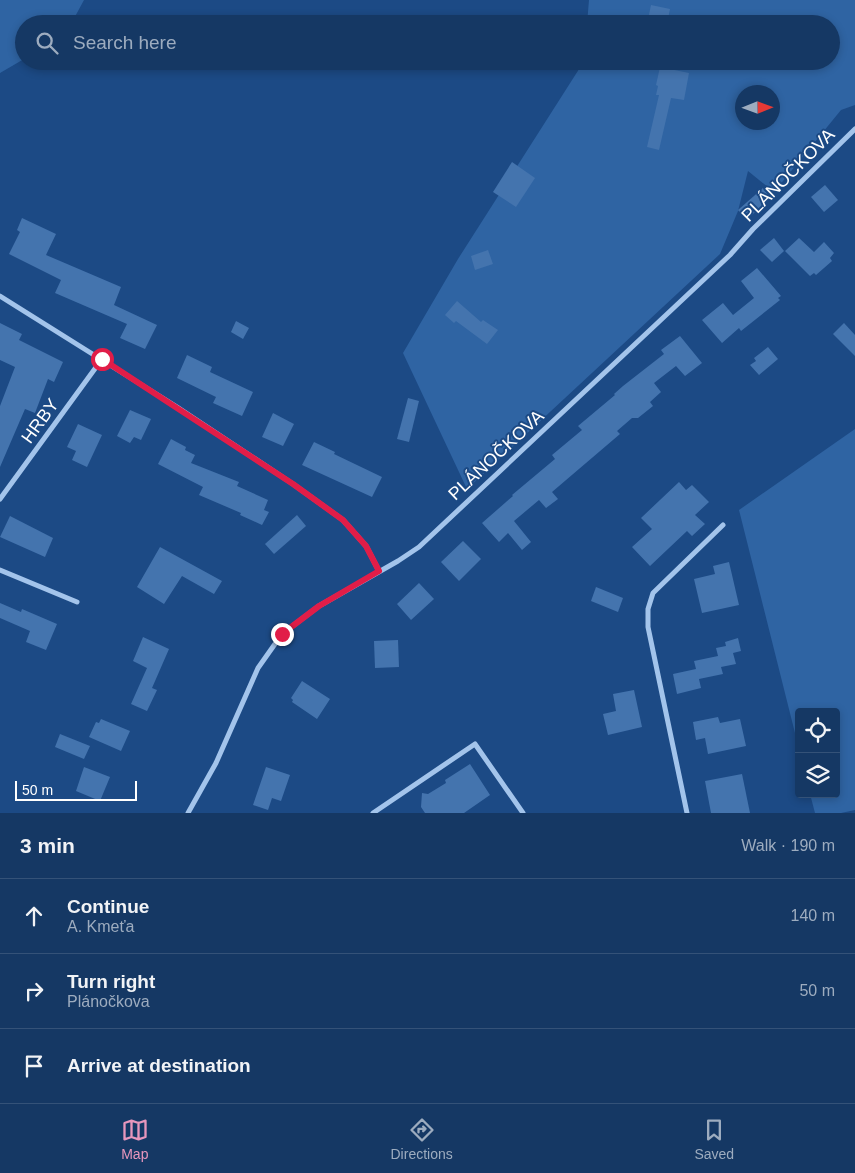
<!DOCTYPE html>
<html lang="en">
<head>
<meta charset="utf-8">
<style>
	:root { --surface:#153864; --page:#1e3f6a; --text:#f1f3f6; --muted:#9dacbf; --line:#345278; --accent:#e797bd }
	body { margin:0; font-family:Helvetica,sans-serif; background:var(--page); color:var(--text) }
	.controls { position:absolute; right:15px; bottom:15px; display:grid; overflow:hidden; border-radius:5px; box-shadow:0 2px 8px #0003 }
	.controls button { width:45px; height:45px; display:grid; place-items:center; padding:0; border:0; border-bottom:1px solid var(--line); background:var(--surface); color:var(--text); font:25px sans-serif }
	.compass { position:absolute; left:735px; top:85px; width:45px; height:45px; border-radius:50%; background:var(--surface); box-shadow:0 2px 8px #0003; rotate:89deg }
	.scale { position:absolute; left:15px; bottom:12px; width:122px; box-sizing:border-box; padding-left:5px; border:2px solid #fff; border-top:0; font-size:14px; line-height:18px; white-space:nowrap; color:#fff; -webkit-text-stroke:4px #1c4a85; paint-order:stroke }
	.stop { position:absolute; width:15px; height:15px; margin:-11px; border:4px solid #e11d48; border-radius:50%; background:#fff }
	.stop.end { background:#e11d48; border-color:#fff; box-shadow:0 1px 5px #0008 }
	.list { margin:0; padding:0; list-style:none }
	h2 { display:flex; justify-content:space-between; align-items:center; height:65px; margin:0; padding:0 20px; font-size:21px }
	h2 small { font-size:16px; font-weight:400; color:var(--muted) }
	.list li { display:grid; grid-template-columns:32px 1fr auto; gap:15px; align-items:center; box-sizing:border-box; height:75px; padding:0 20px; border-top:1px solid var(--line) }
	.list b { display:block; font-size:19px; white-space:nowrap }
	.list p { margin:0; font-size:16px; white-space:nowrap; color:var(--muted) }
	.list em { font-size:16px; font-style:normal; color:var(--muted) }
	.icon { flex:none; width:28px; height:28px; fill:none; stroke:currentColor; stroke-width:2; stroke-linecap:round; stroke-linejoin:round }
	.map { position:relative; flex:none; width:855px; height:813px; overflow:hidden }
	.search { position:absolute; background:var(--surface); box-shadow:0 2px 8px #0003; left:15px; right:15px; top:15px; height:55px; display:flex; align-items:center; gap:12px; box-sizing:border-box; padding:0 18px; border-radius:28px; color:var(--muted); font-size:19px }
	.sheet { height:290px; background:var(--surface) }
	nav { display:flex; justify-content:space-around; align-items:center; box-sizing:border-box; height:70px; border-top:1px solid var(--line); background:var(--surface); font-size:14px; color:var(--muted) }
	nav a { display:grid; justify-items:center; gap:2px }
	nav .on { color:var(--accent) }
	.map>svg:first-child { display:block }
	.green { fill:#2f64a3; fill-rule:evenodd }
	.building { fill:#4474ae }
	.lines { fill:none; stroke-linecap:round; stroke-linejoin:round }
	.street { stroke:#a3c4eb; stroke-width:5 }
	.route { stroke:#e11d48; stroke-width:6 }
	.labels { text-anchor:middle; stroke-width:4; stroke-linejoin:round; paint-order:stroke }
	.street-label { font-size:18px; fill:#fff; stroke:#1c4a85 }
</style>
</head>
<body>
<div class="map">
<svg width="855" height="813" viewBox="0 0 855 813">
	<rect width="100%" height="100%" fill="#1c4a85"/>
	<g class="green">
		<polygon points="0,0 84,0 71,24 24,24 24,59 0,73"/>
		<path d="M589 0H855V105L841 110 774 192 748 171 738 211 720 254 467 489 403 353 458 259 581 66 582 61H831V24H587ZM742 92H772V122H742Z"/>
		<polygon points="855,429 855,810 841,813 815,813 810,794 836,794 836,712 799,712 799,749 739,510"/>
	</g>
	<g class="building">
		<polygon points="651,5 670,9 667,24 647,24"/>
		<polygon points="660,67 689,73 684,100 671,98 659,150 647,147 659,95 656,95 658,86 656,85"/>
		<polygon points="512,162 535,178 516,207 493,192"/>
		<polygon points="825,185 838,200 824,212 811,197"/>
		<polygon points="763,188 771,198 746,220 738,210"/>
		<polygon points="22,218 56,234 46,255 121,287 114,305 157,325 145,349 120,338 127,324 55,293 61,280 9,254 20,232 17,230"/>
		<polygon points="774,238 784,251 772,262 760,250"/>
		<polygon points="799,238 814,252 824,242 834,253 830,258 832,261 816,275 814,273 810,276 785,251"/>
		<polygon points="488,250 493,264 475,270 471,256"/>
		<polygon points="757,268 781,296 778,298 780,300 741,331 739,328 722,343 702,320 723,303 733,315 754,298 741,281"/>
		<polygon points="457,301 481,322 483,320 498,330 487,344 456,321 454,323 445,315"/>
		<polygon points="236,321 249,328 243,339 231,332"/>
		<polygon points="0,323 22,334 19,340 63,362 54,382 48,379 35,413 25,409 0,467 0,406 15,367 0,360"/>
		<polygon points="844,323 855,335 855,356 833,334"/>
		<polygon points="680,336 702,363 685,376 676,366 654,383 661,392 650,402 653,406 638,418 632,418 617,431 620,434 552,492 558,499 546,508 539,500 514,521 531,542 522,550 508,533 499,542 482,523 513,496 512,495 555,459 552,455 582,430 578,426 615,395 614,394 623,386 664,354 661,350"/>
		<polygon points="768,347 778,359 759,375 750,365 756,361 754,358"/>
		<polygon points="187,355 212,367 210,372 253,392 242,416 213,403 216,397 177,378"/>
		<polygon points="408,398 419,401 409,442 397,439"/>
		<polygon points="130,410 151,419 141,440 134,437 130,443 117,436"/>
		<polygon points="273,413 294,424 283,446 262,437"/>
		<polygon points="78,424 102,435 87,467 72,460 76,451 67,447"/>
		<polygon points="171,439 186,447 185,450 195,455 191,463 239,482 237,486 268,500 264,510 269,512 262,525 240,515 241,513 199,495 203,487 158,464"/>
		<polygon points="314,442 335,452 334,454 382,477 372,497 302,465"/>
		<polygon points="679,482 686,490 692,485 709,502 695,515 705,524 692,536 687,531 650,566 632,547 652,529 641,518"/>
		<polygon points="297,515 306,526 274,554 265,544"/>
		<polygon points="10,516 53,538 45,557 0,537"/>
		<polygon points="463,541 481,559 459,581 441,562"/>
		<polygon points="160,547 222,581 214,594 182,576 164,604 137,587"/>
		<polygon points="729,562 739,605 702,613 694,579 715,574 713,566"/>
		<polygon points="419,583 434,599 411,620 397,604"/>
		<polygon points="596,587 623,598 618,612 591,601"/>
		<polygon points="0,603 21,612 22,609 57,624 46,650 26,642 30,631 0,618"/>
		<polygon points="143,637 169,649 152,688 157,690 147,711 131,704 147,668 133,661"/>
		<polygon points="738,638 741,651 733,653 736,664 721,667 723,674 699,679 701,688 677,694 673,674 696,669 694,661 718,656 716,648 726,646 725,642"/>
		<polygon points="398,640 399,667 375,668 374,641"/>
		<polygon points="302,681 330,699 317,719 292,702 293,700 291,698"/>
		<polygon points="634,690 642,727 608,735 603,714 616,711 613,694"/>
		<polygon points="718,717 720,723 740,719 746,746 708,754 705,738 696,740 693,722"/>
		<polygon points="101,719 130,731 121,751 89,737 96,722 99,723"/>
		<polygon points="60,734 90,746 84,759 55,747"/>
		<polygon points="470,764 490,795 464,813 425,813 421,807 422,793 428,794 446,783 445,780"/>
		<polygon points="84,767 110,777 100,801 76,791"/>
		<polygon points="266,767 290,775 281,801 272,798 268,810 253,805"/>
		<polygon points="742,774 750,813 711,813 705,781"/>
	</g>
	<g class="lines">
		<g class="street">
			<polyline points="0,296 177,407 293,484 343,520 366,546 379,571"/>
			<polyline points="0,499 102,359"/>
			<polyline points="0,570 77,602"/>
			<polyline points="188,813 216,763 258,668 282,634 319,606 398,561 419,547 730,255 753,229 855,129"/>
			<polyline points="373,813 475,744 523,813"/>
			<polyline points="687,813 648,627 648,609 653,593 723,525"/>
		</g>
	</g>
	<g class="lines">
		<polyline class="route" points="102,359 293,484 343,520 366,546 379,571 319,606 282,634"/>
	</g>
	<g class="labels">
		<g class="street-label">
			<text transform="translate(788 175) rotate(-45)" y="6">PLÁNOČKOVA</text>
			<text transform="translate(40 421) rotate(-54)" y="6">HRBY</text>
			<text transform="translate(496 455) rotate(-43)" y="6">PLÁNOČKOVA</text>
		</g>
	</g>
</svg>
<div class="controls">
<button><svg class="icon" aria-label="locate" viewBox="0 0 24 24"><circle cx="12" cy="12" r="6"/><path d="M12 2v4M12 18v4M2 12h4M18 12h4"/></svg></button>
<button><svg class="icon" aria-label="layers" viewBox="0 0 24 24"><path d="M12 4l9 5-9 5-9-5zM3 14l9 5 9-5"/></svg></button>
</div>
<svg class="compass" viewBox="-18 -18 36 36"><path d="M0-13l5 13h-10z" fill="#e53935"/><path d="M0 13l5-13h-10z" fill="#9dacbf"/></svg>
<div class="scale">50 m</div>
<div class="stop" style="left:102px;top:359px"></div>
<div class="stop end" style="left:282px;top:634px"></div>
<div class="search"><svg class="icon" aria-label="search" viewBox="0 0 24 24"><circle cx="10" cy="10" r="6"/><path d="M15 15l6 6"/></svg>Search here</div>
</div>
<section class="sheet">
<h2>3 min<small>Walk · 190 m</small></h2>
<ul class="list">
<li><svg class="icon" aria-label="ahead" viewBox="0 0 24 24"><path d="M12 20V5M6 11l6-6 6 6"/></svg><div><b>Continue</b><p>A. Kmeťa</p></div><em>140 m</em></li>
<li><svg class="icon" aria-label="right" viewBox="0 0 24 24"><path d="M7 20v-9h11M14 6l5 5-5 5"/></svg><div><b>Turn right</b><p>Plánočkova</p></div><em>50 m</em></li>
<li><svg class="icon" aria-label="arrive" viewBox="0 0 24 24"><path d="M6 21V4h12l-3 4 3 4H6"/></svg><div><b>Arrive at destination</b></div></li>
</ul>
</section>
<nav>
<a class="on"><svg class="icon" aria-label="map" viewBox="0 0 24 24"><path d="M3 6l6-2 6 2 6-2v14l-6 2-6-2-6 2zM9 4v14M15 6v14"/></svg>Map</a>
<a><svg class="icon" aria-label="directions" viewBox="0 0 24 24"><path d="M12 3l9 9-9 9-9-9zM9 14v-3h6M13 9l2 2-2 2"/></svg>Directions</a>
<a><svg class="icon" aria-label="saved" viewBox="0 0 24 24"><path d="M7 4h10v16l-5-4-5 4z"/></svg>Saved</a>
</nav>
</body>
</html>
